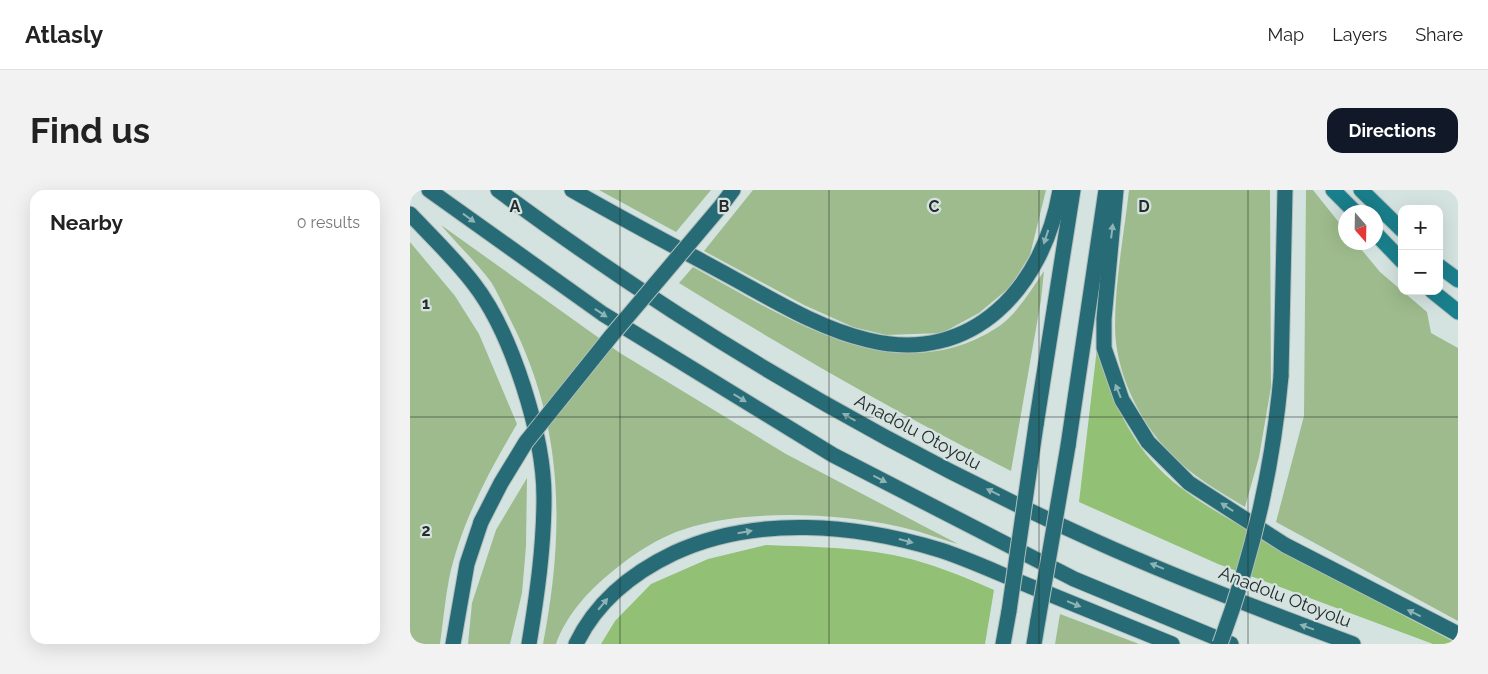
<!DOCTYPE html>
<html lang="en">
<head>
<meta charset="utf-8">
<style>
	:root { --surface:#fff; --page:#f2f2f2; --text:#222; --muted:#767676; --line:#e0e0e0; --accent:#111827 }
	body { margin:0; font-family:Raleway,sans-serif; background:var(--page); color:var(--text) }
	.controls { position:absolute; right:15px; top:15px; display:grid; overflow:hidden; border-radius:10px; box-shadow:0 5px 20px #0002 }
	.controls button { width:45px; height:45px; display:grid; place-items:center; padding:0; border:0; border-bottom:1px solid var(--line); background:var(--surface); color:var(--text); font:25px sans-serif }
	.compass { position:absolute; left:928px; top:15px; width:45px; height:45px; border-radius:50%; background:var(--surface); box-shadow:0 5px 20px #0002; rotate:160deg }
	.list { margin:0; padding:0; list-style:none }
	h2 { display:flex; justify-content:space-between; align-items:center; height:65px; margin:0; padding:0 20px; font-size:21px }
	h2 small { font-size:16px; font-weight:400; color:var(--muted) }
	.map { position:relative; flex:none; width:1048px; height:454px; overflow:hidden; border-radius:15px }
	header { display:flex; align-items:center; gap:30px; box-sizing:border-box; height:70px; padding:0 25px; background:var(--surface); border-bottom:1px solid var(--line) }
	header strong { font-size:24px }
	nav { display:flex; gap:28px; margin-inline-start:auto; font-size:18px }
	.intro { display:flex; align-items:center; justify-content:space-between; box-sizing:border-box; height:120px; padding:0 30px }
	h1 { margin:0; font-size:35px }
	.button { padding:12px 22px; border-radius:15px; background:var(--accent); color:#fff; font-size:18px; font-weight:700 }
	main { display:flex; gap:30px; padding:0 30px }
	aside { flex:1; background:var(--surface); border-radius:15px; box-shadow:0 5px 20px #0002 }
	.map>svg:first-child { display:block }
	.green { fill:#9dbb8c }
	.forest { fill:#92c075 }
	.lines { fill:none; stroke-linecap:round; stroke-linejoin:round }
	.primary-casing { stroke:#b1bebc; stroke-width:17 }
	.highway-casing { stroke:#b1bebc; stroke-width:17 }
	.primary { stroke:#1a808d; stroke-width:15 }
	.highway { stroke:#266b75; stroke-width:15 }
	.highway-bridge-casing { stroke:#b1bebc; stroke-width:17; stroke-linecap:butt }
	.highway-bridge { stroke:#266b75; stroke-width:15 }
	.oneway { fill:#8eb3b5 }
	.grid { fill:none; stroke:#262b2a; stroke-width:1; stroke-opacity:0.55 }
	.labels { text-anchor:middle; stroke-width:4.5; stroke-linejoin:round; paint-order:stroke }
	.street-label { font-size:18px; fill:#262b2a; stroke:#d4e3e0 }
	.grid-label { font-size:16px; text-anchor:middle; font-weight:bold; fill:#262b2a; stroke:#d4e3e0; stroke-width:4.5; stroke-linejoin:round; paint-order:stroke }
</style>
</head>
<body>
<header>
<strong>Atlasly</strong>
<nav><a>Map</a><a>Layers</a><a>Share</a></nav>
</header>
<div class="intro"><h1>Find us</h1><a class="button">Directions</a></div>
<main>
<aside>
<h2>Nearby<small>0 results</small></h2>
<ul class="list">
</ul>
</aside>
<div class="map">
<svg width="1048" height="454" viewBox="0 0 1048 454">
	<rect width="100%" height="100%" fill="#d4e3e0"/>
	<g class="green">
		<polygon points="189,0 301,0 266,42"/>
		<polygon points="343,0 636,0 620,65 600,97 569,123 532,143 476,145 443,137 394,115 294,61"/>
		<path d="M719 0H860L861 197 849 267 835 317C809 301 780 285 759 262 728 229 705 181 705 136 705 90 714 45 719 0Z"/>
		<polygon points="896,0 903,0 935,40 936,52 946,53 970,82 1017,122 1021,143 1048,158 1048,431 866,332 894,226"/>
		<path d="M31 35 210 163 376 264 548 354C527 348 507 340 486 336 425 323 335 319 275 339 249 347 225 363 204 380 180 399 156 425 146 454H133C155 340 154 234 100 129 94 117 88 103 81 92 66 72 47 54 31 35Z"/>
		<path d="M0 52 45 106 69 144 107 234C78 283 51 333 39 389 35 410 33 432 30 454H0Z"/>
		<path d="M283 77C374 126 485 204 588 137 607 124 621 100 634 81L631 110 601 281C487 223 378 160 269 93Z"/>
		<polygon points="117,288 116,356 112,403 100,454 58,454 62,413 86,340"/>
		<polygon points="650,424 729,454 645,454"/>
	</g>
	<g class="forest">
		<path d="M687 158C698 199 713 237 741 270 770 304 813 325 852 348 916 385 982 420 1048 454H1023L808 374 669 312Z"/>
		<path d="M356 355C404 357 454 357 501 369 530 377 557 388 584 400L575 454H191L205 431 241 394 298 369Z"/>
	</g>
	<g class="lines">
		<g class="primary-casing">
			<g id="primary">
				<polyline points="923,0 945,22"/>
				<polyline points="951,0 992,40"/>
				<polyline points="966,44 992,71"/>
				<polyline points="1029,76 1048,90"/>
				<polyline points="1022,101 1048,122"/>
			</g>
		</g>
		<g class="highway-casing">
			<g id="highway">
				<polyline points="19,0 193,124 423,265 664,389 821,454"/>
				<path d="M88 0C273 137 474 256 685 351 769 389 856 422 943 454"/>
				<path d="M162 0C214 30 268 58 321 87 365 111 410 139 458 150 563 176 634 96 650 0"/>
				<polyline points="706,0 694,129 694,158 712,210 738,252 779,293 875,355 1048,444"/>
				<polyline points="311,16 323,0"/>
				<path d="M0 24C22 47 45 69 64 94 102 143 134 246 134 307 134 357 127 405 119 454"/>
				<polyline points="871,186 875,0"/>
				<polyline points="626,235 663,0"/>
				<polyline points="658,256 696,0"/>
				<polyline points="43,454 57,374 71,332"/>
				<path d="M166 454C186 412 222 383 264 363 346 325 445 334 530 360 561 370 592 385 622 397 669 416 715 435 762 454"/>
				<polyline points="593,454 599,421"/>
				<polyline points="624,454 628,430"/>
			</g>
		</g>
		<use href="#primary" class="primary"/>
		<use href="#highway" class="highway"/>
		<g class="highway-bridge-casing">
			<g id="highway-bridge">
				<polyline points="71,332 91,293 116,252 202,145 311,16"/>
				<polyline points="599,421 626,235"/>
				<polyline points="628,430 658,256"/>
				<path d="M810 454C842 368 863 277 871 186"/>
			</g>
		</g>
		<use href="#highway-bridge" class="highway-bridge"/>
	</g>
	<defs><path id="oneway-solid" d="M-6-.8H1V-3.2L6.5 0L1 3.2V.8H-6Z" transform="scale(1.25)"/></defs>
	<g class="oneway">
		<use href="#oneway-solid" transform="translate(59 28) rotate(36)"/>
		<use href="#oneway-solid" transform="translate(702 41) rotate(-83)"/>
		<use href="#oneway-solid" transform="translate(636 47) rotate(108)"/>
		<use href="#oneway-solid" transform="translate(191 123) rotate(34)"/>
		<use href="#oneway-solid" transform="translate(708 201) rotate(-112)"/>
		<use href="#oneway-solid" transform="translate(330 208) rotate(31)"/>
		<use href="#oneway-solid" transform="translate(439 227) rotate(-150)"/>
		<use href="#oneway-solid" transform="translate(470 289) rotate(27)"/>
		<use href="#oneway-solid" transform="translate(583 302) rotate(-154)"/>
		<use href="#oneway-solid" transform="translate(817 317) rotate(-147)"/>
		<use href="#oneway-solid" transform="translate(335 342) rotate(-10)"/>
		<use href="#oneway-solid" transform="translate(496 351) rotate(15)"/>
		<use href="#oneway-solid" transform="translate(747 376) rotate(-158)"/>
		<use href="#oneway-solid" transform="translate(193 414) rotate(-50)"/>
		<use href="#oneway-solid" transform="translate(664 414) rotate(22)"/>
		<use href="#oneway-solid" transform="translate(1004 423) rotate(-154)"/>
		<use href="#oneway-solid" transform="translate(897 437) rotate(-160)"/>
	</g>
	<path class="grid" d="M210 0V454M419 0V454M629 0V454M838 0V454M0 227H1048"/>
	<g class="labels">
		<g class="street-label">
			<text transform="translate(508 242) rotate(28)" y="6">Anadolu Otoyolu</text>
			<text transform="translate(875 407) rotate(21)" y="6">Anadolu Otoyolu</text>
		</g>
	</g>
	<g class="grid-label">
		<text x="105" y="22">A</text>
		<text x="314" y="22">B</text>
		<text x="524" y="22">C</text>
		<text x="734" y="22">D</text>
		<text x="16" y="119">1</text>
		<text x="16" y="346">2</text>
	</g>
</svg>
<div class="controls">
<button>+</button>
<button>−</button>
</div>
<svg class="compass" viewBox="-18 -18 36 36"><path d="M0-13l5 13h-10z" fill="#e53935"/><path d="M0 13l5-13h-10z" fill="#767676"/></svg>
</div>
</main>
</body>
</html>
